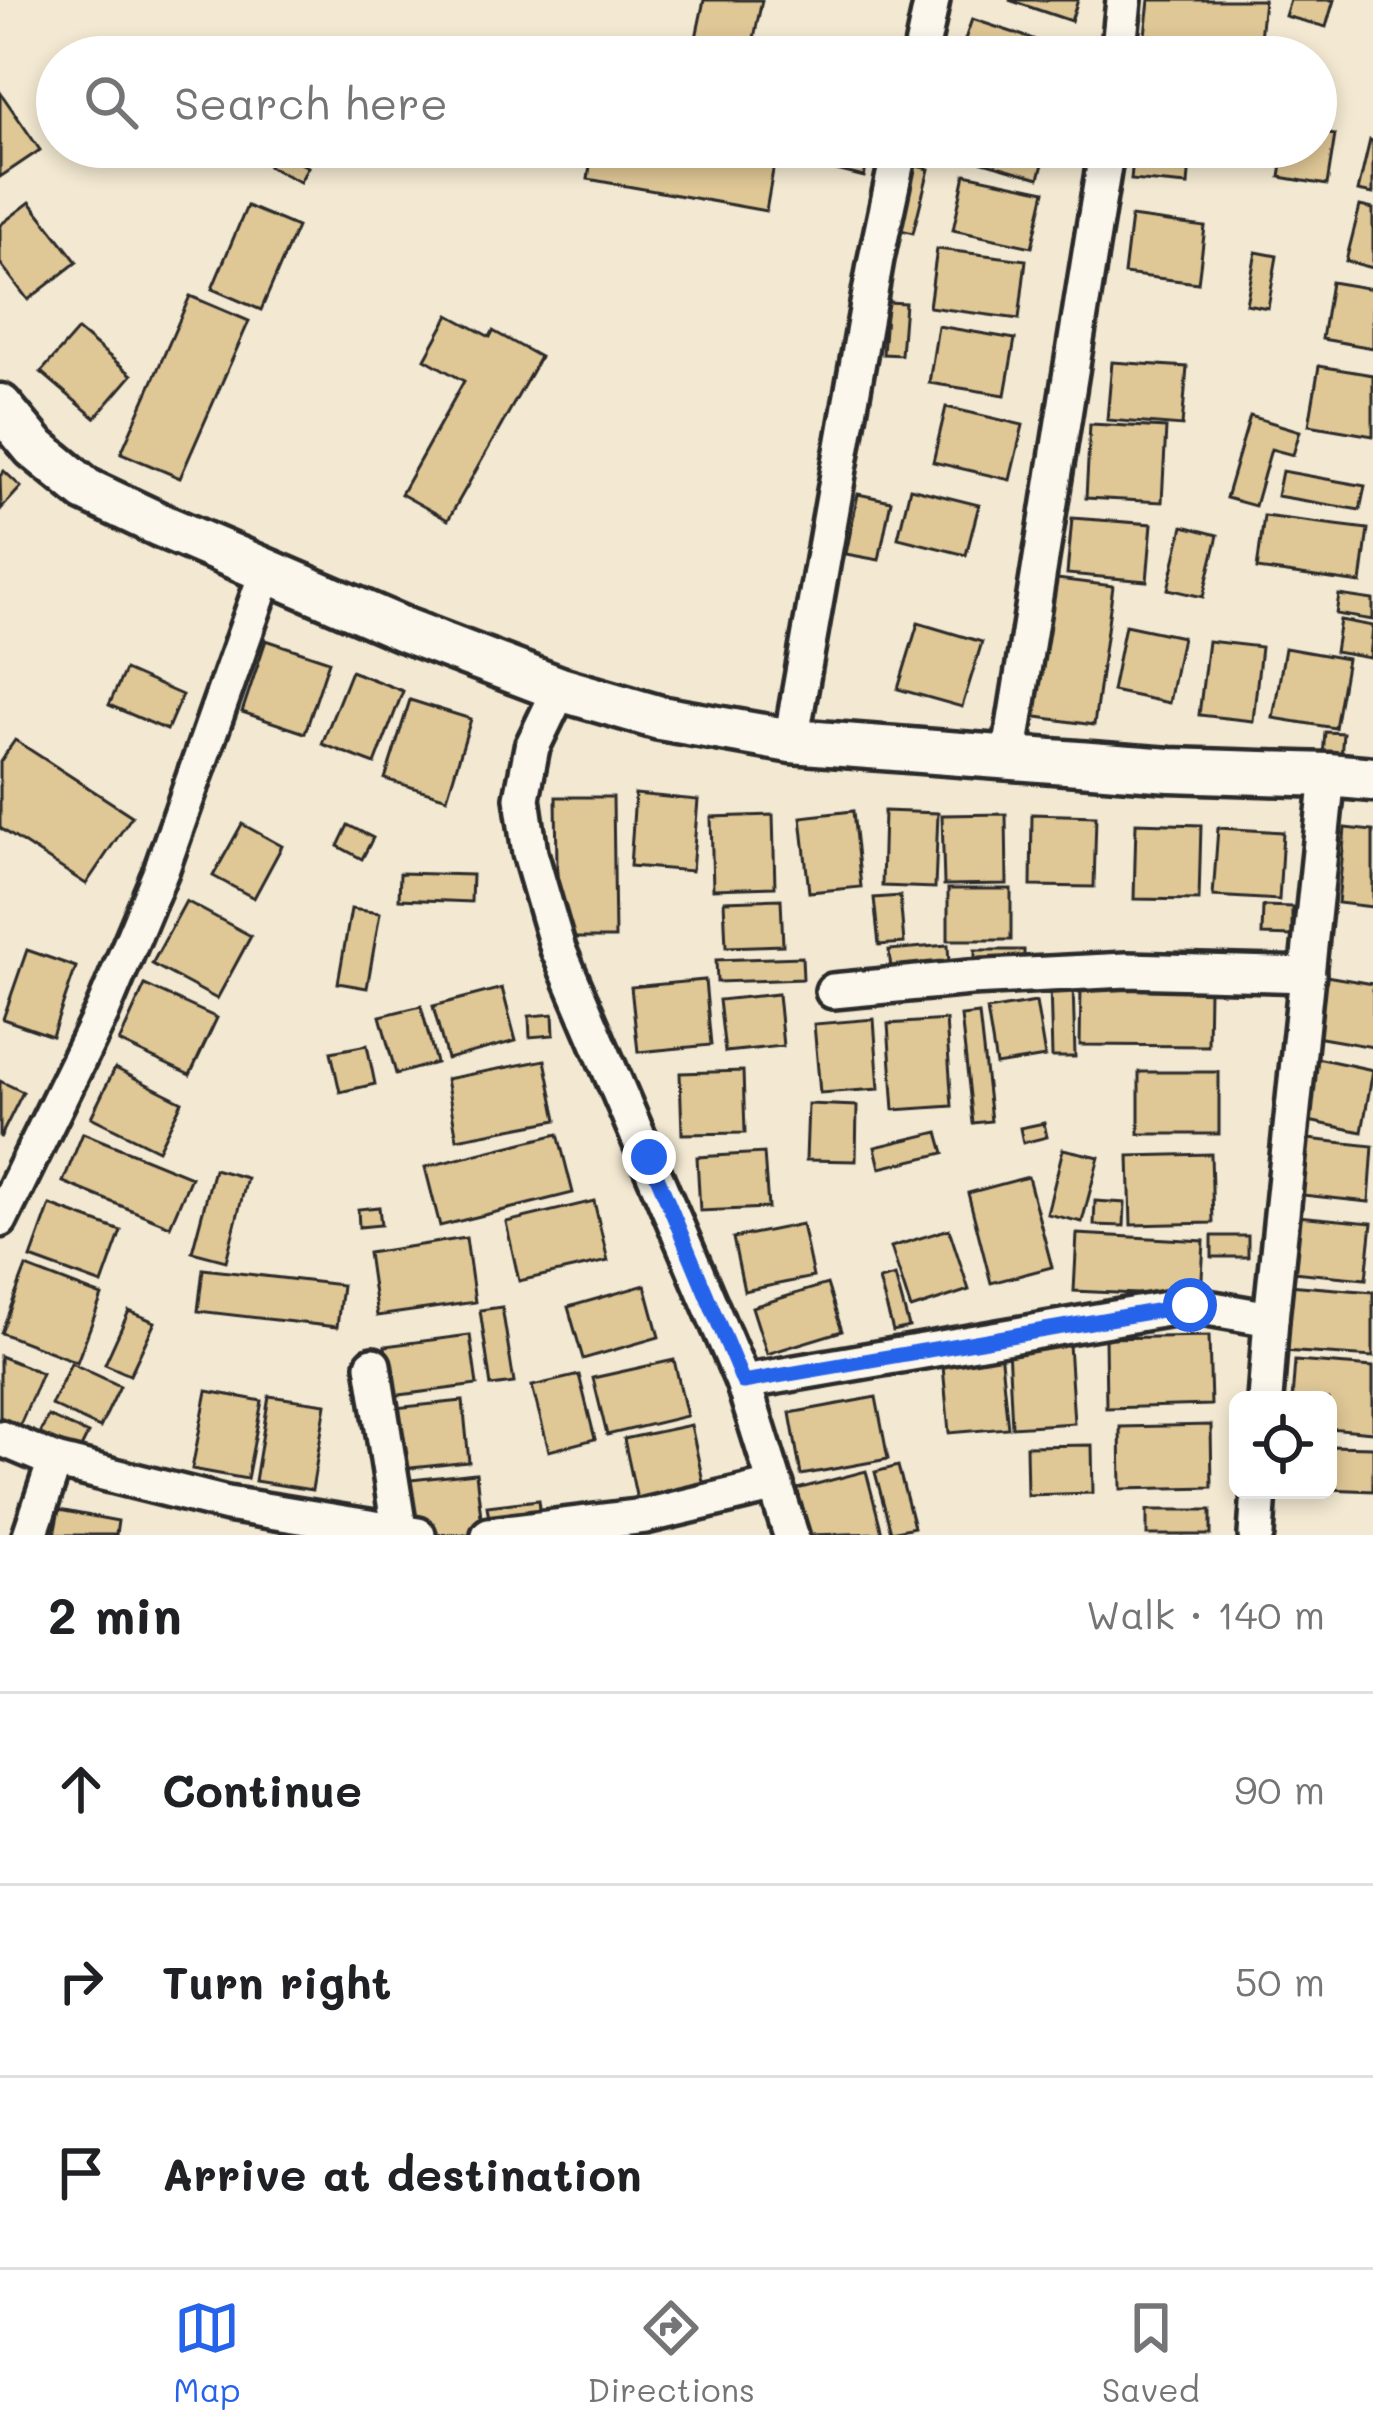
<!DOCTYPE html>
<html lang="en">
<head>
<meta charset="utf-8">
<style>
	:root { --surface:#fff; --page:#f2f2f2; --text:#202124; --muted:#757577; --line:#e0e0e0; --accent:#2563eb }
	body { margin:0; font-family:Mali,sans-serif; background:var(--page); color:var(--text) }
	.controls { position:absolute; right:36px; bottom:36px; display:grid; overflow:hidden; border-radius:18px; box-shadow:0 6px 18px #0003 }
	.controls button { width:108px; height:108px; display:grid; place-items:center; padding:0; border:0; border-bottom:3px solid var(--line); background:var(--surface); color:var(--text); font:60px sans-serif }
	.stop { position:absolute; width:36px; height:36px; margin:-27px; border:9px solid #2563eb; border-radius:50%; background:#fff }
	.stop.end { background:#2563eb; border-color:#fff; box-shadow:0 3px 12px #0008 }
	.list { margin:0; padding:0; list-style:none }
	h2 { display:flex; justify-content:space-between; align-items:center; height:156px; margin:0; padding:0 48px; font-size:51px }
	h2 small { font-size:39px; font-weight:400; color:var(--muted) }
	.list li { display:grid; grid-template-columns:78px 1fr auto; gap:36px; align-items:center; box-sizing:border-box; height:192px; padding:0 48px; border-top:3px solid var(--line) }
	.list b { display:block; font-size:45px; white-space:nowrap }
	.list em { font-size:39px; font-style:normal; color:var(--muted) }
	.icon { flex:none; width:66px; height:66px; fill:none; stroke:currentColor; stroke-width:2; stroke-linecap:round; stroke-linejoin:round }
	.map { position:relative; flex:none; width:1373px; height:1535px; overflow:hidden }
	.search { position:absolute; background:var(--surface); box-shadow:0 6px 18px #0003; left:36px; right:36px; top:36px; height:132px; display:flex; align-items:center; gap:30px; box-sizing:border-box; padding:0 42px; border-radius:66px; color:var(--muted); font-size:45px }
	.sheet { height:732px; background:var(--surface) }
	nav { display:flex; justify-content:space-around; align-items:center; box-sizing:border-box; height:168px; border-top:3px solid var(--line); background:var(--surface); font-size:33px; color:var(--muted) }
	nav a { display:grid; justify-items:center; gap:6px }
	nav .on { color:var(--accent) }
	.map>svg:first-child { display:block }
	.building { fill:#dfc796; stroke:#2b2b2b; stroke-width:3 }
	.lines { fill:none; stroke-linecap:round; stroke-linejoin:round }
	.minor-casing { stroke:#2b2b2b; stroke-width:42 }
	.tertiary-casing { stroke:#2b2b2b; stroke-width:51 }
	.minor { stroke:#fbf7ec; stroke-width:33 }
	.tertiary { stroke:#fbf7ec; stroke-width:42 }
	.route { stroke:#2563eb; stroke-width:15 }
</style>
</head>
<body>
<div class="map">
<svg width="1373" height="1535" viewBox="0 0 1373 1535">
	<rect width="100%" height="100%" fill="#f3e9d2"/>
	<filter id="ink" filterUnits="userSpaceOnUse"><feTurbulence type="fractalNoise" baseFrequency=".00833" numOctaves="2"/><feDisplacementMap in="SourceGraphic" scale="24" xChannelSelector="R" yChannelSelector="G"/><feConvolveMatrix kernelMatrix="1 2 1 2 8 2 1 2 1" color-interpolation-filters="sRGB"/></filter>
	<g filter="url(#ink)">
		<g class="building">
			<polygon points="704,0 762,0 750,57 692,57"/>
			<polygon points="1009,0 1078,0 1071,21"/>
			<polygon points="1149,0 1264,0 1259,48 1145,35"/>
			<polygon points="1290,0 1334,0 1326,27 1285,16"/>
			<polygon points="972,19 1033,39 1027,57 959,57"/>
			<polygon points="0,92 40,150 0,177"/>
			<polygon points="1316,132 1335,135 1327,185 1280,177 1285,147 1316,147"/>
			<polygon points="1370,140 1373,141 1373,194 1358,191"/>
			<polygon points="593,147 777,147 766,211 588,179"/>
			<polygon points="837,147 871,147 864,177 832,169"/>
			<polygon points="946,147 1048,147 1039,178 945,151"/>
			<polygon points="1134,147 1191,148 1188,185 1131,180"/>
			<polygon points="276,151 308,167 300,182 268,166"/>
			<polygon points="908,164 929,169 913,233 892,228"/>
			<polygon points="965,174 1045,191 1032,247 953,230"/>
			<polygon points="30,202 77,262 28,300 0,263 0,225"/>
			<polygon points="247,206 297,227 261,310 212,289"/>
			<polygon points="1360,206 1373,209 1373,268 1346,261"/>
			<polygon points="1131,217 1205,227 1198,283 1124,274"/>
			<polygon points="937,249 1026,260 1019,319 929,307"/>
			<polygon points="1256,252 1277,256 1268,308 1246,304"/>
			<polygon points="1331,282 1373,289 1373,348 1322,339"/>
			<polygon points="190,296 249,321 180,478 121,453"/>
			<polygon points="887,302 905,303 901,355 883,354"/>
			<polygon points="449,315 490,337 493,331 540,357 448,520 401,494 464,381 425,359"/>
			<polygon points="938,326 1015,339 1005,395 929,383"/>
			<polygon points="78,330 132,375 95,418 41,372"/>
			<polygon points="1112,362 1187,367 1182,426 1107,420"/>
			<polygon points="1319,366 1373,375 1373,436 1309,425"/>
			<polygon points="946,407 1023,425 1010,480 933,462"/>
			<polygon points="1250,416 1300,431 1293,455 1271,449 1255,506 1226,498"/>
			<polygon points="1090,424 1166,428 1162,502 1086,498"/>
			<polygon points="4,471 21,487 1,509 0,476"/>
			<polygon points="1282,471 1365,486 1360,510 1277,496"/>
			<polygon points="910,488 979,505 966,555 898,538"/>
			<polygon points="858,494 891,501 879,560 846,554"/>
			<polygon points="1264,516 1368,529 1361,583 1257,569"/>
			<polygon points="1072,518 1152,524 1147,581 1067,574"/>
			<polygon points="1183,526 1218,535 1203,597 1168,589"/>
			<polygon points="1049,578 1113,586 1094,725 1030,716"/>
			<polygon points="1339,595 1373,600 1373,620 1336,614"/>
			<polygon points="1340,620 1373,626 1370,658 1335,652"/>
			<polygon points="918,623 982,642 962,707 898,689"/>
			<polygon points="1125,625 1182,637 1169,703 1112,691"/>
			<polygon points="266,640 329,661 305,733 242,712"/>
			<polygon points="1208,641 1261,647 1253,721 1199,715"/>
			<polygon points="1285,648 1347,659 1335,728 1273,718"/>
			<polygon points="125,670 182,695 167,730 109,705"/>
			<polygon points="351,671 403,691 375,764 322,744"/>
			<polygon points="410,700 471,719 447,798 385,779"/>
			<polygon points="1325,732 1343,733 1341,757 1323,756"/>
			<polygon points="15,740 132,816 86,884 0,828 0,762"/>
			<polygon points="635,794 698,800 692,871 630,866"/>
			<polygon points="556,797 613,797 615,938 558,938"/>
			<polygon points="853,811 861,887 809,892 801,817"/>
			<polygon points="884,811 938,813 935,888 882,886"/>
			<polygon points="1006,814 1007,884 944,885 942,815"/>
			<polygon points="1032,814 1096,816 1094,887 1031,886"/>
			<polygon points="773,815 775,887 713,889 711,817"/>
			<polygon points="1136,823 1201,825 1199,900 1134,899"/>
			<polygon points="242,824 282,846 254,898 213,876"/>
			<polygon points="348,825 373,838 362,859 338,846"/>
			<polygon points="1218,828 1283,832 1279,900 1213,896"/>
			<polygon points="1345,828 1373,831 1373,907 1338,903"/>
			<polygon points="400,873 472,875 471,902 399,899"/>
			<rect x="948" y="889" width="63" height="51"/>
			<polygon points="900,896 904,943 879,945 874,898"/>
			<polygon points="781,899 783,945 726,947 724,901"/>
			<polygon points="186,901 251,936 217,999 152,964"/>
			<polygon points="1263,906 1292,907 1292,936 1262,935"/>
			<polygon points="351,909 380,913 367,988 338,983"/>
			<polygon points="948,945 949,964 891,969 889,950"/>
			<polygon points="27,950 76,967 52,1036 3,1019"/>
			<rect x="975" y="950" width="49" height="17"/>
			<polygon points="802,957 803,979 717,982 716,960"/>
			<polygon points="1326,976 1373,984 1373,1047 1316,1037"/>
			<polygon points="705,980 711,1045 638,1052 631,987"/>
			<polygon points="1050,983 1073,983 1075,1057 1052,1057"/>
			<polygon points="145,985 217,1018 190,1075 119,1042"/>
			<polygon points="502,988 516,1041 447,1059 433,1006"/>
			<polygon points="1081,988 1209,990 1208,1046 1080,1045"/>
			<polygon points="778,994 783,1046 725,1052 719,1000"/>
			<polygon points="1036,1002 1045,1057 996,1065 987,1010"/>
			<polygon points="421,1006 436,1063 396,1074 380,1016"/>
			<polygon points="553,1014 554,1035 530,1037 529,1016"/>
			<polygon points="979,1014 991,1121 973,1123 961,1016"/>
			<polygon points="874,1019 879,1089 820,1093 814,1024"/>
			<polygon points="946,1020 952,1106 894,1110 888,1024"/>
			<polygon points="367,1045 375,1084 340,1092 331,1052"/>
			<polygon points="1312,1057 1373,1070 1362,1132 1299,1119"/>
			<polygon points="545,1060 557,1120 457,1139 446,1079"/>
			<polygon points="115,1068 182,1102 158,1150 91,1117"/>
			<polygon points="743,1071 745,1133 682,1134 680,1073"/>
			<rect x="1139" y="1072" width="80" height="62"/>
			<polygon points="0,1081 23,1092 0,1138"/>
			<polygon points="808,1104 857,1106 856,1161 806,1160"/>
			<polygon points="1044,1123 1047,1137 1023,1143 1020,1128"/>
			<polygon points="938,1132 944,1153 880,1168 875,1147"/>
			<polygon points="83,1133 191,1177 170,1226 63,1182"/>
			<polygon points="558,1134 573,1193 440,1226 425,1167"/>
			<polygon points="1308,1139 1373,1146 1369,1202 1302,1195"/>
			<polygon points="1063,1149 1099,1157 1082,1222 1047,1214"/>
			<polygon points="764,1153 768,1208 700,1211 697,1157"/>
			<polygon points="1211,1154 1213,1223 1131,1225 1129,1156"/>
			<polygon points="214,1169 247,1178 226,1261 192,1252"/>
			<polygon points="1028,1177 1052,1267 991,1283 968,1193"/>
			<polygon points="594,1201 608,1261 519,1281 506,1222"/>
			<polygon points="1095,1201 1125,1203 1124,1226 1094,1225"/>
			<polygon points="50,1205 121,1231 102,1284 31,1258"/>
			<polygon points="379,1207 381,1225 359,1227 358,1209"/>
			<polygon points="1297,1216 1372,1223 1366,1279 1292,1272"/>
			<polygon points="802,1224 813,1277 744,1291 733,1238"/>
			<polygon points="949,1229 969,1290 911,1309 891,1247"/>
			<polygon points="1077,1234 1204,1241 1201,1297 1074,1291"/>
			<rect x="1212" y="1236" width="36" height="21"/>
			<polygon points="466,1238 475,1302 377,1316 368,1253"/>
			<polygon points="26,1267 102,1296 77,1362 1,1333"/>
			<polygon points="203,1269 342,1285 337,1327 198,1311"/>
			<polygon points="895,1276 909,1327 893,1331 879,1280"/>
			<polygon points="827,1284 842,1331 767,1354 752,1307"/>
			<polygon points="645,1285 659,1337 583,1359 568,1307"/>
			<polygon points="1288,1285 1373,1292 1373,1357 1283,1351"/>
			<polygon points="502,1307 514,1383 491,1386 480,1310"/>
			<polygon points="129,1311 155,1322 130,1375 105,1364"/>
			<polygon points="470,1335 477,1385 392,1396 385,1346"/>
			<polygon points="1209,1336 1211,1405 1106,1408 1105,1338"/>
			<polygon points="1069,1344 1074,1423 1012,1427 1008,1347"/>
			<polygon points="1000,1350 1008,1428 949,1433 942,1355"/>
			<polygon points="0,1356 42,1373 20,1425 0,1417"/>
			<polygon points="674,1360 687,1416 607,1435 593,1378"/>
			<polygon points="1295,1361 1373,1367 1373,1432 1328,1428 1328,1400 1292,1400"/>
			<polygon points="71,1363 120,1386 100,1428 51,1405"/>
			<polygon points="579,1375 595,1439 549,1451 532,1386"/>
			<polygon points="207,1391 262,1401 247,1479 192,1469"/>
			<polygon points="269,1396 326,1404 312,1490 255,1481"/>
			<polygon points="876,1397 888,1459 801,1475 790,1413"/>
			<polygon points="463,1401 469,1462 401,1469 394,1408"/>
			<polygon points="48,1416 88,1434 79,1452 40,1434"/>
			<polygon points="691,1425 704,1486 637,1500 624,1439"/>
			<polygon points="1211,1425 1212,1487 1121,1489 1120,1427"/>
			<polygon points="1092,1445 1093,1493 1027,1495 1026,1446"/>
			<polygon points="1328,1446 1373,1447 1373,1491 1328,1489"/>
			<polygon points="898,1466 914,1527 891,1532 875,1472"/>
			<polygon points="866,1471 882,1533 809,1535 797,1489"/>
			<polygon points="476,1473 483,1534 408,1535 401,1481"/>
			<polygon points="539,1500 542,1524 491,1531 487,1506"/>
			<polygon points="59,1510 118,1521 116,1535 54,1535"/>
			<rect x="1147" y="1510" width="64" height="25"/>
		</g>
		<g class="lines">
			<g class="minor-casing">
				<g id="minor">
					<polyline points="920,57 932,0"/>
					<polyline points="1118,57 1124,0"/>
					<polyline points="560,689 532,747 522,798 530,853 558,949 743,1382 791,1535"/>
					<polyline points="791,741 876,259 900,147"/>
					<polyline points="1009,758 1107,147"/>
					<polyline points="833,991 970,978 1127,970 1308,975"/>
					<polyline points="0,1220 102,1012 161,871 267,571"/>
					<polyline points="373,1365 400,1535"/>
					<polyline points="743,1382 1190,1305 1271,1319"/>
					<polyline points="1265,1400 1271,1319 1328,775"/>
					<polyline points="0,1438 55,1461 227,1504 418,1535"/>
					<polyline points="30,1535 55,1461"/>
					<polyline points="489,1535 645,1516 776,1485"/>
					<polyline points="1256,1535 1259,1490"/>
				</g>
			</g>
			<g class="tertiary-casing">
				<polyline id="tertiary" points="0,406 34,447 86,490 160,525 405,630 560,689 660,718 791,741 1170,770 1328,775 1373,779"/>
			</g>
			<use href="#minor" class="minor"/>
			<use href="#tertiary" class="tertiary"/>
		</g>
	</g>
	<g class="lines" filter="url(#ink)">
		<polyline class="route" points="649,1157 743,1382 1190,1305"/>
	</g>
</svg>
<div class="controls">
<button><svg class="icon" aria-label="locate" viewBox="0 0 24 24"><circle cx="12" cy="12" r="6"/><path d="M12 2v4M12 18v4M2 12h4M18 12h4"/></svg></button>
</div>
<div class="stop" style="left:1190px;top:1305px"></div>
<div class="stop end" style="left:649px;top:1157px"></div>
<div class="search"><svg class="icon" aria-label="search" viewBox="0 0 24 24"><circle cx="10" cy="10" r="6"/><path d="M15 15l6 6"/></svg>Search here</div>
</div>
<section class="sheet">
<h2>2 min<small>Walk · 140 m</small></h2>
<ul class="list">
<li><svg class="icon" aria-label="ahead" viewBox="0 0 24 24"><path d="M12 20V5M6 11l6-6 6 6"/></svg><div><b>Continue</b></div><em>90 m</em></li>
<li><svg class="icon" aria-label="right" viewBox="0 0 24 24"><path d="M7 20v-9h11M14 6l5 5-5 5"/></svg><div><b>Turn right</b></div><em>50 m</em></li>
<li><svg class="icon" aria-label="arrive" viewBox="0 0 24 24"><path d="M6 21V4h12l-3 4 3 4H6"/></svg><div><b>Arrive at destination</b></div></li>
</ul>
</section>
<nav>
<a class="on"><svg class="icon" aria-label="map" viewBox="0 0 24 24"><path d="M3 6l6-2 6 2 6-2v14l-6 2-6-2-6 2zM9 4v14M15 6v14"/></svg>Map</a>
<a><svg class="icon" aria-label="directions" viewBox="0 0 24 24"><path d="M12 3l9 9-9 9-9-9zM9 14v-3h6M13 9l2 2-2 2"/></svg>Directions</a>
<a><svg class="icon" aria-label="saved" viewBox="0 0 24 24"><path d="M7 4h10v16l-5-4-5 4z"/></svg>Saved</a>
</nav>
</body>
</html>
